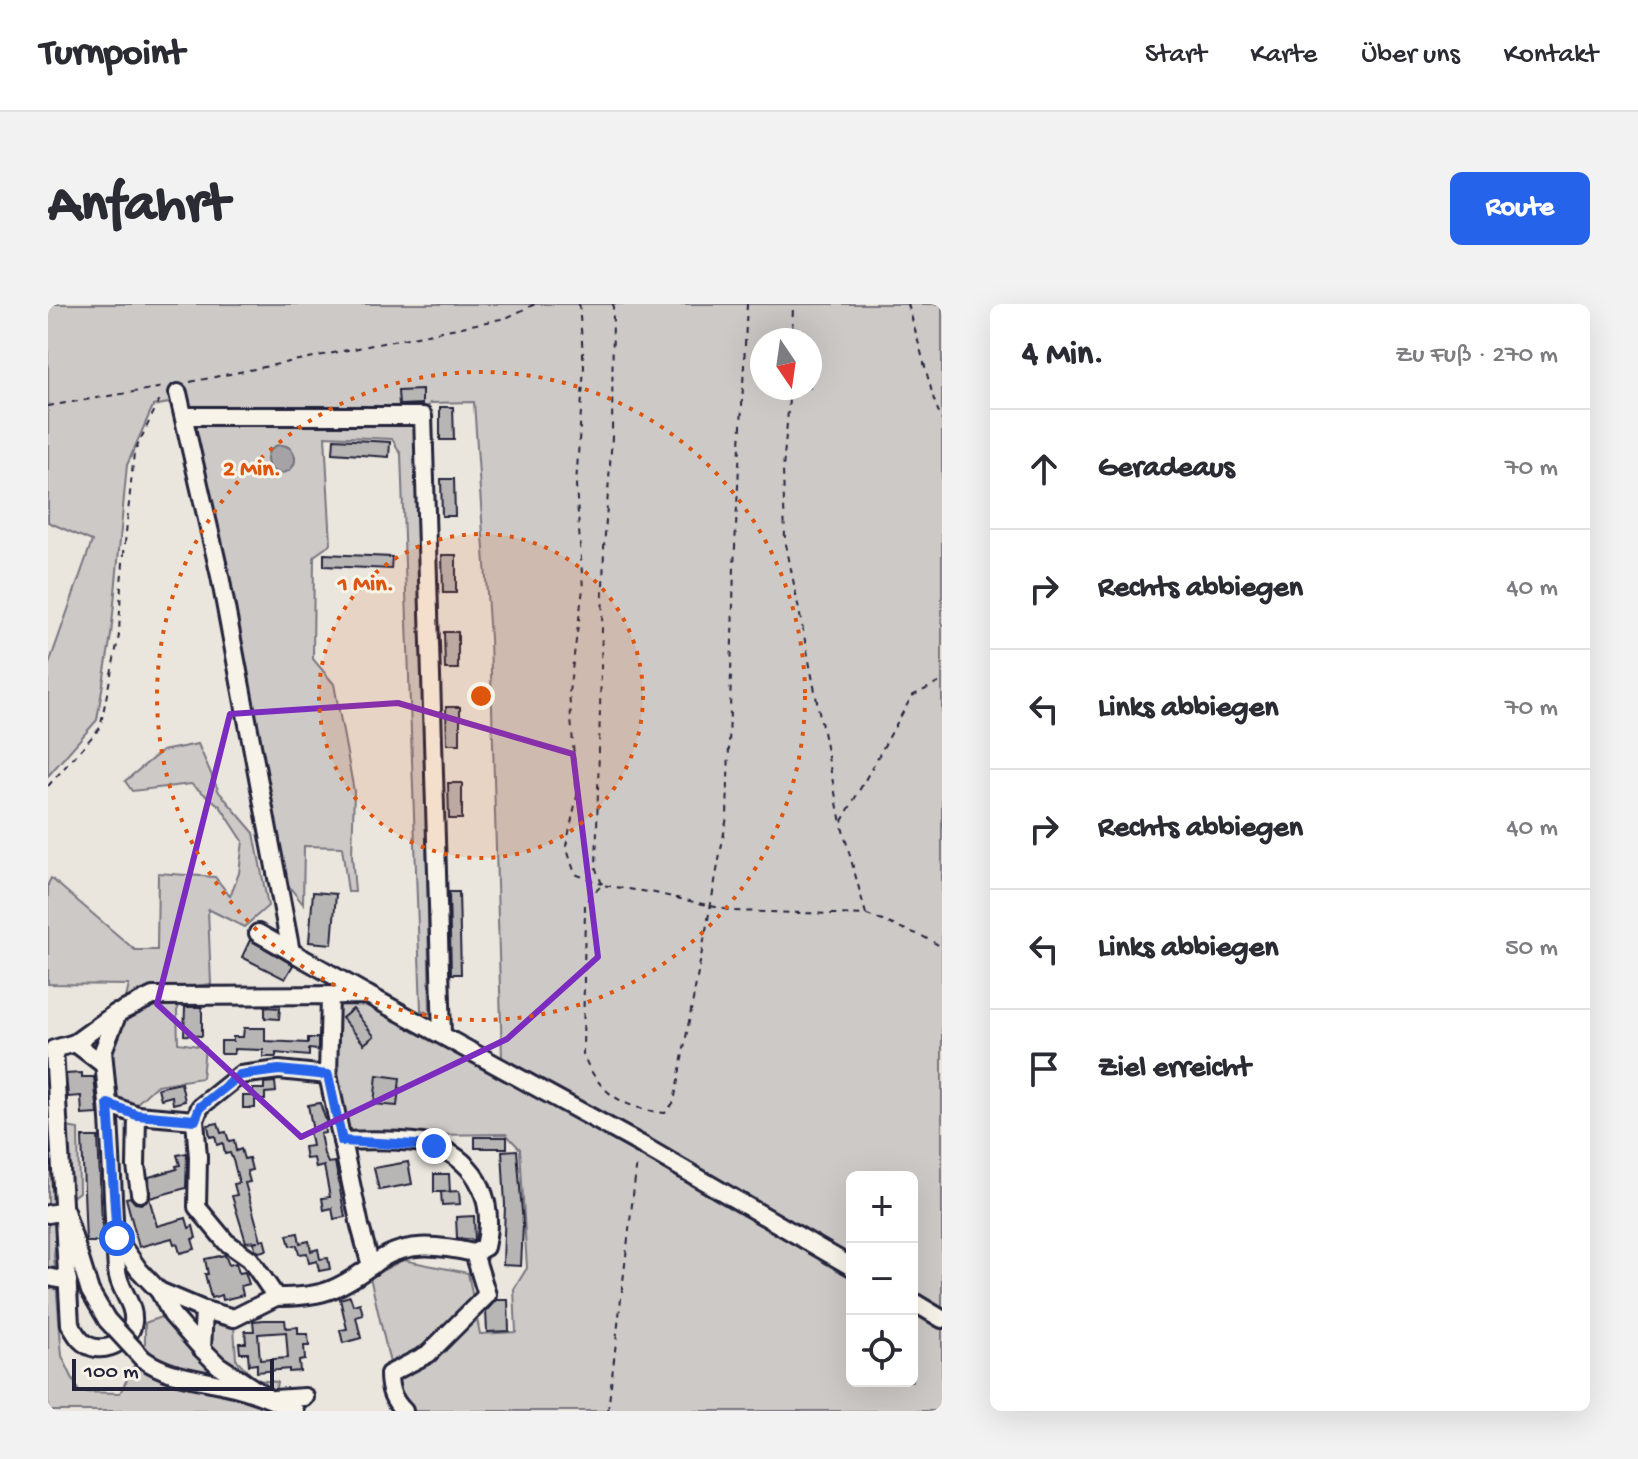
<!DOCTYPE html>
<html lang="de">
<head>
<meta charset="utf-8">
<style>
	:root { --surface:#fff; --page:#f2f2f3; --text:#2b2b33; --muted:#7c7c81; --line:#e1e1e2; --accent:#2563eb }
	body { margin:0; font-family:"Gochi Hand",sans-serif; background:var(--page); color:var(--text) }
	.controls { position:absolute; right:24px; bottom:24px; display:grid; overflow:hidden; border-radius:12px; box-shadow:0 8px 32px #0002 }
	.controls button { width:72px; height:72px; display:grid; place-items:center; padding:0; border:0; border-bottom:2px solid var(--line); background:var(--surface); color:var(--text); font:40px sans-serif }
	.compass { position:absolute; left:702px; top:24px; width:72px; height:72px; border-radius:50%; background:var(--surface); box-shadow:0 8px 32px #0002; rotate:167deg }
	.scale { position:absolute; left:24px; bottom:20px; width:202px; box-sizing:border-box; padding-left:8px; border:4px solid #22223b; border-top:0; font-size:22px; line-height:28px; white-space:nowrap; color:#22223b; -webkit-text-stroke:6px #f7f3e8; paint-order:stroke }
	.stop { position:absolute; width:24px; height:24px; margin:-18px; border:6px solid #2563eb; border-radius:50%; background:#fff }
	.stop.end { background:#2563eb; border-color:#fff; box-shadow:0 2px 8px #0008 }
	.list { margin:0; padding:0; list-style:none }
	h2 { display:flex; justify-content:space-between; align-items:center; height:104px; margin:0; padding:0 32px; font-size:34px }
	h2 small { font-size:26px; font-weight:400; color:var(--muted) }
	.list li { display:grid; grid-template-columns:52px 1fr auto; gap:24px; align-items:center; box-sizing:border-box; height:120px; padding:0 32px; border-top:2px solid var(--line) }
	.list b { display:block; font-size:30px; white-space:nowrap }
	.list em { font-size:26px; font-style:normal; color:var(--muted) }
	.icon { flex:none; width:44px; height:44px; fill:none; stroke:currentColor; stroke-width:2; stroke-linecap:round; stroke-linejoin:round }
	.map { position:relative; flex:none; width:894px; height:1107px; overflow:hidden; border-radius:12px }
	header { display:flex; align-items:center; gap:48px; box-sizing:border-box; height:112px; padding:0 40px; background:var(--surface); border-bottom:2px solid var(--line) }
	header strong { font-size:38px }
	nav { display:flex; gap:44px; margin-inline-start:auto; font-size:28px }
	.intro { display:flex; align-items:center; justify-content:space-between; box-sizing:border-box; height:192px; padding:0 48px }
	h1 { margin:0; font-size:56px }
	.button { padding:20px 36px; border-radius:12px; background:var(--accent); color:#fff; font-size:28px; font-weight:700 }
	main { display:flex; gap:48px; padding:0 48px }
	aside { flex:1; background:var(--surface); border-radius:12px; box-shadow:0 8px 32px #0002 }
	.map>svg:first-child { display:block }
	.green { fill:#cdc9c6; stroke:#787680; stroke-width:2; fill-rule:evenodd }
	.water { fill:#a6a3a6; stroke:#716f7b; stroke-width:2 }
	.building { fill:#b8b6b5; stroke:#22223b; stroke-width:2; fill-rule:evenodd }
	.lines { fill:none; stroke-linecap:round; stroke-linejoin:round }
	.minor-casing { stroke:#22223b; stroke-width:22 }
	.path { stroke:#22223b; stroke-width:2; stroke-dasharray:6 6; stroke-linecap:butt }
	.minor { stroke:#f7f3e8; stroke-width:16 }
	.minor-bridge-casing { stroke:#22223b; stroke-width:22; stroke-linecap:butt }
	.minor-bridge { stroke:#f7f3e8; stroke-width:16 }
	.route { stroke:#2563eb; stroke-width:10 }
	.marked { fill:none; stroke:#7b2cbf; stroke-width:6; stroke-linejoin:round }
	.ring { fill:none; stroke:#de560e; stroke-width:4; stroke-dasharray:4 8 }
	.centre { fill:#de560e; stroke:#f7f3e8; stroke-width:4 }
	.ring-label { font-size:24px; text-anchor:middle; font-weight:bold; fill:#de560e; stroke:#f7f3e8; stroke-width:6; stroke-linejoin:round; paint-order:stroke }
</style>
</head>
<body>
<header>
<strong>Turnpoint</strong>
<nav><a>Start</a><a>Karte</a><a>Über uns</a><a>Kontakt</a></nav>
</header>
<div class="intro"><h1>Anfahrt</h1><a class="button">Route</a></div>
<main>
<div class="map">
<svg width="894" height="1107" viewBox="0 0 894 1107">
	<rect width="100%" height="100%" fill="#eae6de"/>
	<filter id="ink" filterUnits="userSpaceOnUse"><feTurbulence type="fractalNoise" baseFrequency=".0125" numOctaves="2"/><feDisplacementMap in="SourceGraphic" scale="16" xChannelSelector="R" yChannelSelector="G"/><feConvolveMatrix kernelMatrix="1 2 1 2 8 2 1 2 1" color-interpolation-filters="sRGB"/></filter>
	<g filter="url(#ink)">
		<g class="green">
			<path d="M0 0H894V1006L864 989V873H804V954L454 755 442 334 426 98 382 99 370 124 382 710 373 706 353 150 344 135 277 132 283 240 266 252 265 355 286 380 306 487 304 551 307 588H300L294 543 256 542 255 600 240 581 200 395 178 260 137 96 105 102 79 161 63 331 49 416 0 472V363L44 237 0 218ZM714 36H762V84H714Z"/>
			<polygon points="150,440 171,488 206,529 220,602 196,623 160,605 163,680 138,683 129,707 130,739 157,743 154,774 109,781 87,801 71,799 64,755 81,681 0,680 0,580 3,574 87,646 109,646 110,569 167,573 182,592 191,569 195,537 172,502 143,480 84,487 77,477 114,447"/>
			<polygon points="288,699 320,701 500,799 804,974 804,1077 864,1077 864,1008 894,1024 894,1107 353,1107 322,973 355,956 420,969 432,1030 468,1028 466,985 479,964 472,845 458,830 303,832 291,784"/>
			<polygon points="0,778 19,823 30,825 31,888 11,903 6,952 14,1052 31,1088 72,1089 97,1040 97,1019 118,1011 146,1046 161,1019 186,1022 188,1055 208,1076 229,1078 224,1104 229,1107 0,1107"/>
		</g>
		<circle class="water" cx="233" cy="155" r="14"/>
		<g class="building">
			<polygon points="374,86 374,100 351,101 350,87"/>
			<polygon points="392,103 405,103 406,136 392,136"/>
			<polygon points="286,135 342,138 341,153 285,149"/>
			<polygon points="393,175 406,175 407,212 394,212"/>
			<polygon points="276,250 344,253 343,265 276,262"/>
			<polygon points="394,251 408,251 408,289 395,289"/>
			<polygon points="396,328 410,328 410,365 397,365"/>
			<polygon points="398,403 412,403 412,440 399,440"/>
			<polygon points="400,479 414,479 414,515 401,515"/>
			<polygon points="265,588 288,590 284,640 261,638"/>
			<polygon points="401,588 411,588 413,670 403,670"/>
			<polygon points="202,636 245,661 237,675 194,653"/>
			<polygon points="137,703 154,703 154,732 136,731"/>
			<polygon points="217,703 232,704 231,715 217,714"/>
			<polygon points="305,705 326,732 316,740 294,714"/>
			<polygon points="196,724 217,724 217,737 260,739 260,734 270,734 270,746 261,745 261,752 228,749 228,753 215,753 215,746 186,745 186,750 173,750 173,737 185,737 185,733 195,733"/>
			<polygon points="34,769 34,773 46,773 50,810 34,811 33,792 20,793 18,770"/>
			<polygon points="329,771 352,774 349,802 326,800"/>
			<polygon points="227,778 228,788 217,789 217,796 207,796 207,804 195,804 195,792 205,792 205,785 216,785 216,779"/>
			<polygon points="133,779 137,797 125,800 124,792 113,795 110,784"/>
			<polygon points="272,799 279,820 276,820 277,829 272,830 276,850 280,859 287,858 297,913 286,915 284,904 276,906 274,894 282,893 276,862 268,864 266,854 258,855 256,843 264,842 261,827 264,826 264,822 260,801"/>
			<polygon points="170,819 173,829 178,828 181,837 186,836 188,847 193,845 196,855 201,854 204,866 199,867 202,878 197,879 213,936 216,935 219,946 211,948 207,945 206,938 210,937 198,938 184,892 189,891 186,880 191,879 186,859 182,849 177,850 175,839 169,841 167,832 162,833 160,821"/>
			<polygon points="34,833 50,833 55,938 38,938"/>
			<rect x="427" y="833" width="32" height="11"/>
			<polygon points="469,846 475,921 473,962 455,961 457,901 454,847"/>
			<polygon points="139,849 138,884 102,894 101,873 129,865 128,862 132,861 129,851"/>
			<polygon points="360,858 364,880 331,886 326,864"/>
			<polygon points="386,870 401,870 402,888 386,888"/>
			<polygon points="411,887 412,900 394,901 393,888"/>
			<polygon points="82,893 87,899 93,900 101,894 109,922 138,914 141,924 145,922 148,934 144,935 147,945 132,949 129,939 126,940 124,934 91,943 78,894"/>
			<polygon points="426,912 427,936 409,934 408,913"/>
			<polygon points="250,929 252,939 261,937 263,947 270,945 272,955 280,954 282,965 271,967 269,957 261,959 259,949 251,950 249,941 242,942 239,931"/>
			<polygon points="177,951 181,961 188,959 191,969 197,968 201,980 193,982 195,991 175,996 174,991 163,994 157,970 160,970 157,955"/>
			<polygon points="302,992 305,1001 312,999 315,1011 308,1013 313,1034 295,1039 292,1026 299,1025 292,995"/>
			<polygon points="448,996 460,996 461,1027 439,1028 438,1007"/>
			<path d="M216 1016H237L238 1024 250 1023V1030H260L261 1042H256L257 1056 251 1057 252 1067 241 1068V1065L209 1068V1060L201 1061 200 1049H192L191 1039H198L197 1027H206L205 1017ZM238 1028 240 1054 212 1056 210 1030Z"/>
		</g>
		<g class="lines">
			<g class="minor-casing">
				<g id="minor">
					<polyline points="130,89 172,272 243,648"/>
					<polyline points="136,112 375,112 394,731"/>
					<polyline points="210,629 320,691"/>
					<polyline points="27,739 68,709"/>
					<path d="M56 761 27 739 6 745 22 1020C28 1031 34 1042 48 1044 63 1046 83 1035 85 1018 87 999 70 985 69 966 65 911 64 855 60 800"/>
					<polyline points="89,811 88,862 92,889"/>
					<polyline points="147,816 89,811 60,800 55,747 70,709 105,692 320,691 592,840 804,963"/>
					<path d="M294 837C316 836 367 835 387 842 432 859 447 899 437 943L426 949C390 941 354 936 323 962"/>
					<polyline points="0,910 17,907 42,987 59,1016"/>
					<polyline points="69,935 91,966 111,987 124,1011 154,1045 170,1061 217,1092"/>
					<polyline points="0,973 20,977"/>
					<polyline points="111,987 156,1006 154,1045"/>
					<path d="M228 993C272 993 287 988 323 962L312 922 280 771 282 693"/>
					<polyline points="864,997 894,1015"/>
					<polyline points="156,1006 186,1014 228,993 202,955 178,938 149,903 150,853 147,816 152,803 192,771 231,766 280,771"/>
					<path d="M95 1055C121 1073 147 1074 177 1081 202 1086 224 1095 247 1107"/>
					<polyline points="226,1095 257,1093"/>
					<path d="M356 1107C345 1096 341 1086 341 1070L380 1050 439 991 426 949"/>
				</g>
			</g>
			<g class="path">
				<polyline points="531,0 536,63 528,181 535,285 521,388 529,492 518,542 527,570 553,580"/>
				<path d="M699 0 686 263 679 513 626 798 617 809C575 804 551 790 535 750L537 598 554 581 607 589 685 607 819 611 874 632 894 643"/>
				<polyline points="860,0 886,96 894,117"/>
				<polyline points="744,36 745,0"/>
				<polyline points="142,78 458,14 487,0"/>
				<polyline points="742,84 735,165 737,235 793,519"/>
				<polyline points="0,102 116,83"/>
				<polyline points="0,482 52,424 71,331 73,279 86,149 114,91"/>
				<polyline points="554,580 548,565 556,244 564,133 565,0"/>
				<polyline points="818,610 793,519 864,392 894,377"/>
				<polyline points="560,1107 589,857"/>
			</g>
			<use href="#minor" class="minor"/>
			<g class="minor-bridge-casing">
				<polyline id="minor-bridge" points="59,1016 95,1055"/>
			</g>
			<use href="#minor-bridge" class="minor-bridge"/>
		</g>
	</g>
	<g class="lines" filter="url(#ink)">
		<polyline class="route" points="69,934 60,800 89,811 147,816 152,803 192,771 231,766 280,771 294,837 386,842"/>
	</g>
	<path class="marked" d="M350 399 525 450 550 653 459 735 253 833 109 700 182 410Z"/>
	<circle cx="433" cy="392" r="162" fill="#de560e" fill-opacity=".12"/>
	<g class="ring">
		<circle cx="433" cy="392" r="162"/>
		<circle cx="433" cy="392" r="324"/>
	</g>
	<circle cx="433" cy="392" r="12" class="centre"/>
	<g class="ring-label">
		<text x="204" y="171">2 Min.</text>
		<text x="318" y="286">1 Min.</text>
	</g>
</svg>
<div class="controls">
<button>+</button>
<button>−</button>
<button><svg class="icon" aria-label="locate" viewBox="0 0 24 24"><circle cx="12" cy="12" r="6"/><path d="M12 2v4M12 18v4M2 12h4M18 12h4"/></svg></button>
</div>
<svg class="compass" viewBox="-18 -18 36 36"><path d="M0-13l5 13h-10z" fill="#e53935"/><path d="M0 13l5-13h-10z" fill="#7c7c81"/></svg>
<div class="scale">100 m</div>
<div class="stop" style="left:69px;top:934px"></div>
<div class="stop end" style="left:386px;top:842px"></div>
</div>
<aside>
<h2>4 Min.<small>Zu Fuß · 270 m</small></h2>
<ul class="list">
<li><svg class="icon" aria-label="ahead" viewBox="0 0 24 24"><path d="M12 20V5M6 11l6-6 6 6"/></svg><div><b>Geradeaus</b></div><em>70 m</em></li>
<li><svg class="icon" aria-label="right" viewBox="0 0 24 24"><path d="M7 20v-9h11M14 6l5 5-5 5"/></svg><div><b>Rechts abbiegen</b></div><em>40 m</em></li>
<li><svg class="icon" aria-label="left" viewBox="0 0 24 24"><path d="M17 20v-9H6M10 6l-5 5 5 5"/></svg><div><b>Links abbiegen</b></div><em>70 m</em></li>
<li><svg class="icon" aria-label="right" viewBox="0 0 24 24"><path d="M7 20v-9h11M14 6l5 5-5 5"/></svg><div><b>Rechts abbiegen</b></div><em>40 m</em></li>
<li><svg class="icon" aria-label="left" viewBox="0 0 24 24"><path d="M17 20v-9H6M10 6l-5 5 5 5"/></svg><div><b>Links abbiegen</b></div><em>50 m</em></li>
<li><svg class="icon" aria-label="arrive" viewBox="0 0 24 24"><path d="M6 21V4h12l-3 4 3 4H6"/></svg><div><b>Ziel erreicht</b></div></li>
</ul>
</aside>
</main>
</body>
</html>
